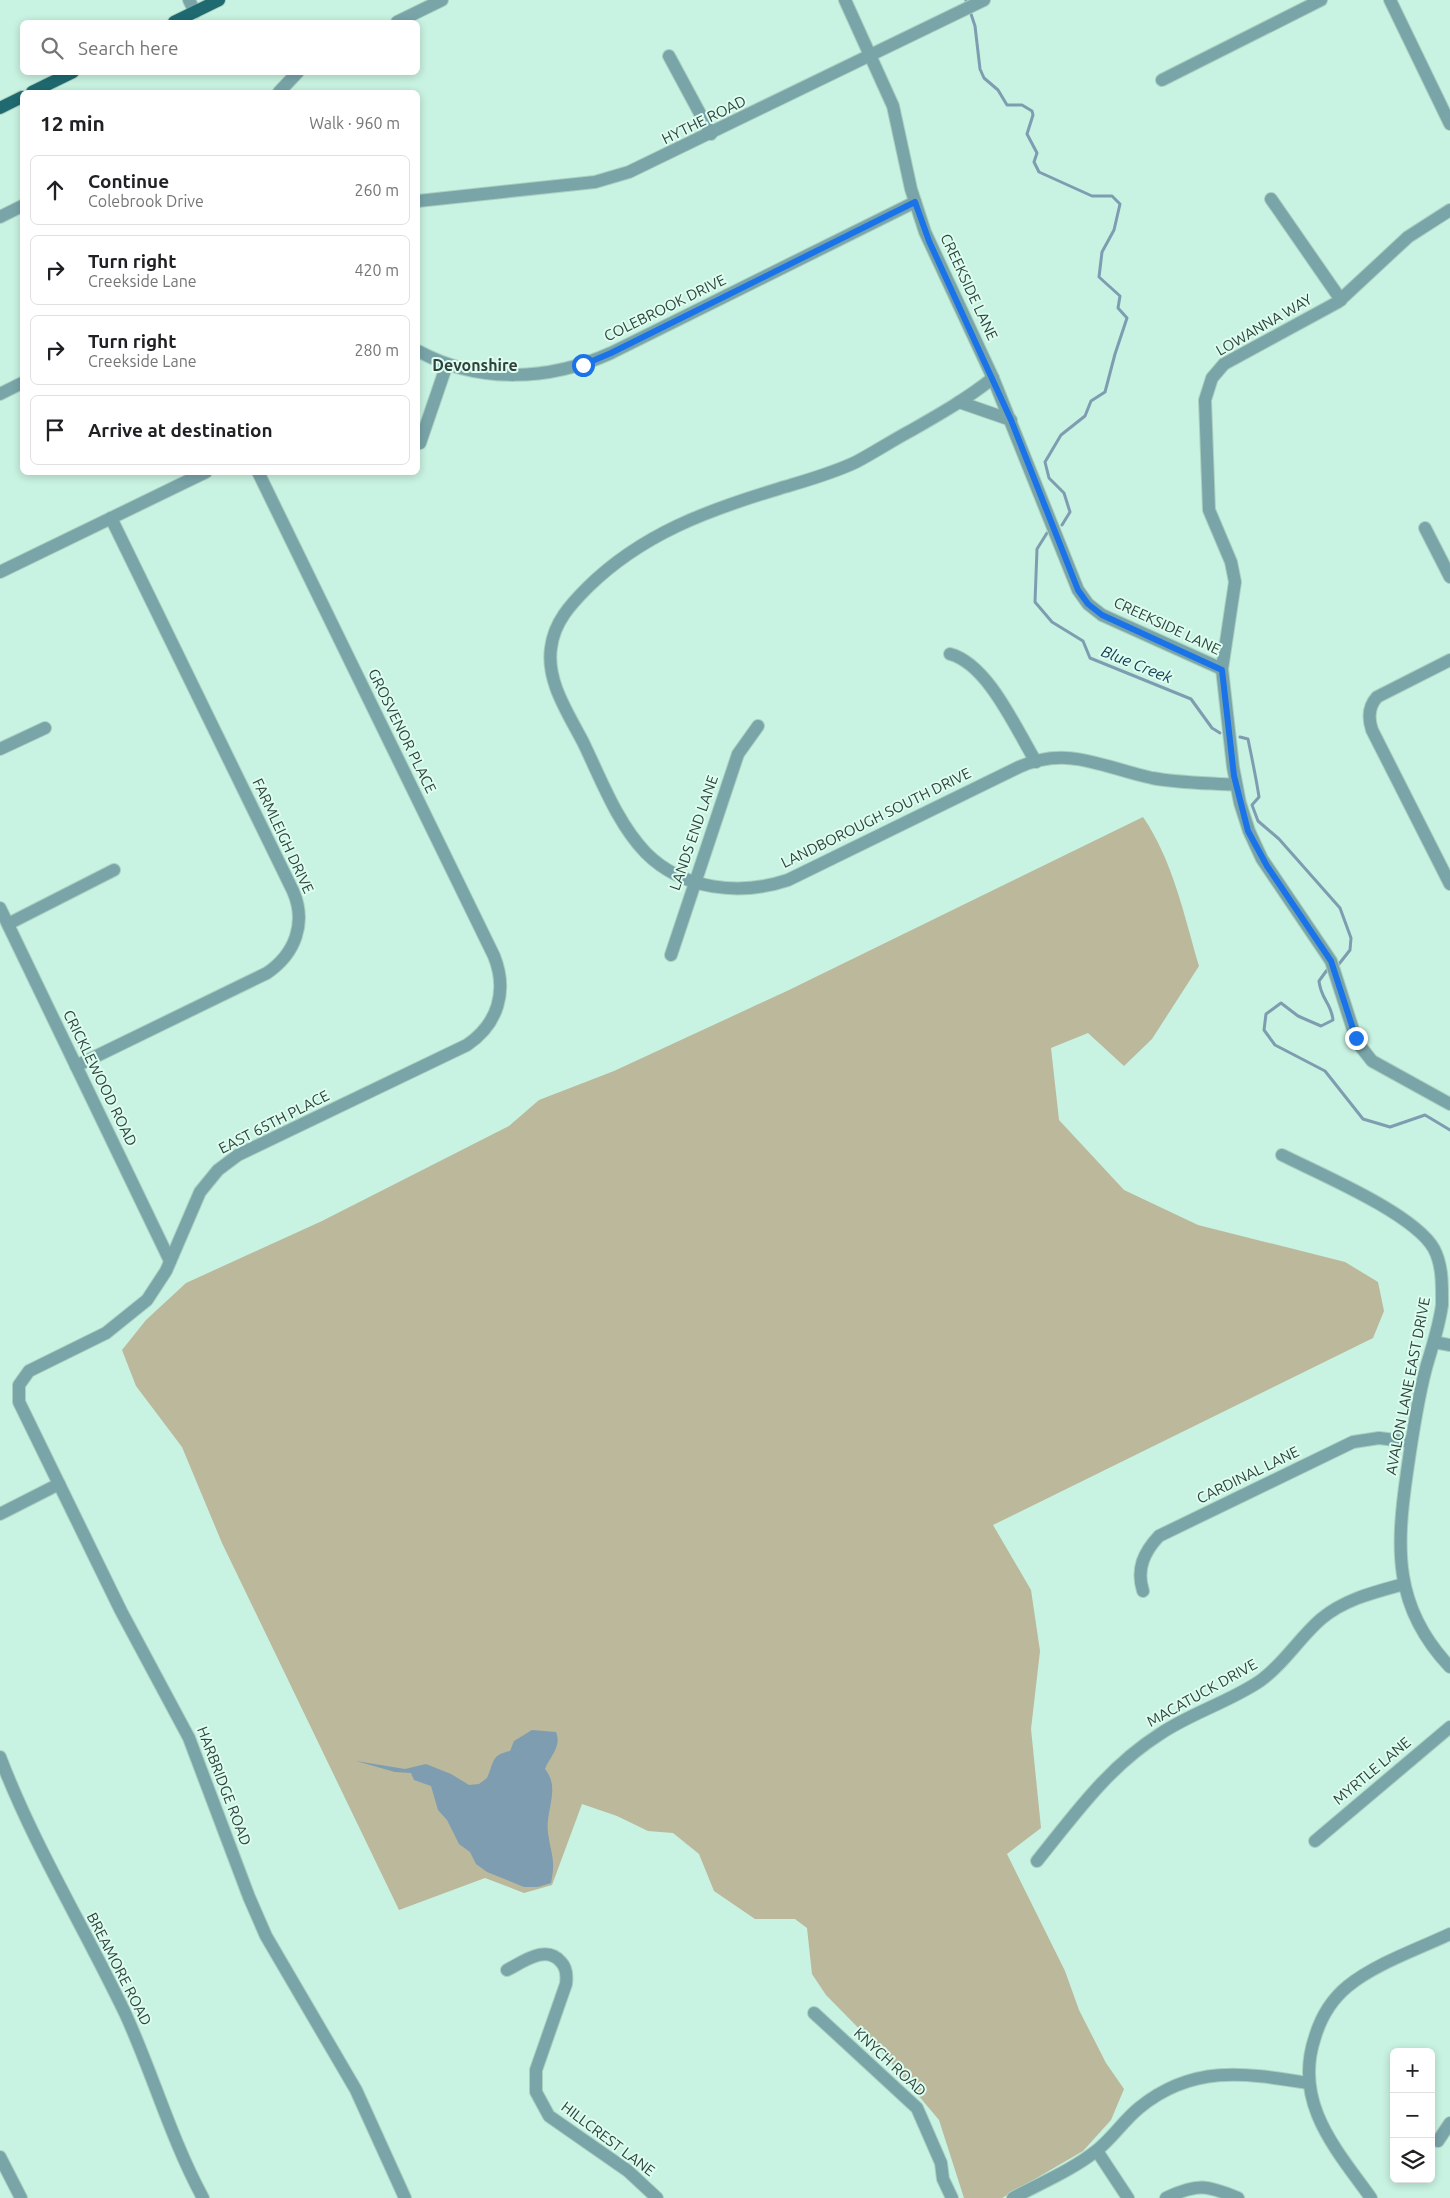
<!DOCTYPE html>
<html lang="en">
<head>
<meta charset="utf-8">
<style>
	:root { --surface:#fff; --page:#f2f2f2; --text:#202124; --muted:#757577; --line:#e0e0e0 }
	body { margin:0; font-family:Ubuntu,sans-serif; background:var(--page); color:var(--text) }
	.controls { position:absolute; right:15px; bottom:15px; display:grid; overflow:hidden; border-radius:8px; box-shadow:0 2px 8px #0003 }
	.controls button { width:45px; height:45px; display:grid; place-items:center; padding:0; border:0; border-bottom:1px solid var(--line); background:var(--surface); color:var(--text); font:25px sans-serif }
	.stop { position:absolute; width:15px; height:15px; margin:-11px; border:4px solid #1a73e8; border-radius:50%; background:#fff }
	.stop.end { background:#1a73e8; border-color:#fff; box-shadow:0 1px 5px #0008 }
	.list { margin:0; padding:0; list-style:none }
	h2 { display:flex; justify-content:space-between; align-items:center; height:65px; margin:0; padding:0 20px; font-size:21px }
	h2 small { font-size:16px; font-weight:400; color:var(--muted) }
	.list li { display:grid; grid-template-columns:32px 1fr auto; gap:15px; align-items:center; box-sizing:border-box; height:70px; margin:0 10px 10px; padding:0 10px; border:1px solid var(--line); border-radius:8px }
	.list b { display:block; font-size:19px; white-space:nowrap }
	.list p { margin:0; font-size:16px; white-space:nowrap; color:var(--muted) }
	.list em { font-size:16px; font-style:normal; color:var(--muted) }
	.icon { flex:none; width:28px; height:28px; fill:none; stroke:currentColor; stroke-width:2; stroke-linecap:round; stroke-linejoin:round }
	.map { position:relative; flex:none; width:1450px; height:2198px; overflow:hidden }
	.search { position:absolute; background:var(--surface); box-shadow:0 2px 8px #0003; left:20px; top:20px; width:400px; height:55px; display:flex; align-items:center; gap:12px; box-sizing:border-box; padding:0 18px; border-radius:8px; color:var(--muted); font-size:19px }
	.panel { position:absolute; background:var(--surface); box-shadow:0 2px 8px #0003; left:20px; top:90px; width:400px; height:385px; border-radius:8px }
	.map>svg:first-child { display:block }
	.green { fill:#bbb89b }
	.water { fill:#7e9db1 }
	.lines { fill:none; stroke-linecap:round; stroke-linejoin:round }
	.stream { stroke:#7e9db1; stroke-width:3 }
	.minor-casing { stroke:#aacfc0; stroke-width:14 }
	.major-casing { stroke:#aacfc0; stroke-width:14 }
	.minor { stroke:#79a5a9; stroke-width:12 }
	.major { stroke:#1e6a70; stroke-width:12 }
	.route { stroke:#1a73e8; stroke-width:6 }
	.labels { text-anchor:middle; stroke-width:4; stroke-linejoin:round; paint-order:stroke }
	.street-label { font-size:15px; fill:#30413b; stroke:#dcfdf0 }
	.neighbourhood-label { font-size:16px; font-weight:bold; fill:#30413b; stroke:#dcfdf0 }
	.water-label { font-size:16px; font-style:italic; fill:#0f3950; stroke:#dcfdf0 }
</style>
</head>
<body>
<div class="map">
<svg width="1450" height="2198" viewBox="0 0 1450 2198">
	<rect width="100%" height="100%" fill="#c8f2e1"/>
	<path class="green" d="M1143 817C1173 861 1184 915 1199 966L1152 1039 1124 1066 1088 1033 1051 1048 1059 1120 1124 1190 1198 1225 1345 1262 1378 1282 1384 1311 1373 1338 993 1525 1031 1590 1040 1651 1031 1729 1041 1828 1007 1854 1065 1971 1079 2010 1106 2063 1124 2089 1111 2120 1083 2151 1002 2198H964L939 2120 881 2051 826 1995 812 1974 807 1928 795 1919H755L714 1891 699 1854 673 1833 648 1831 617 1816 582 1804 552 1885 524 1893 485 1878 399 1910 222 1543 182 1447 136 1386 122 1350 146 1320 186 1283 322 1221 509 1126 539 1100 614 1071 789 990Z"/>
	<path class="water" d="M532 1730 556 1732C562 1747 550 1756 545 1769 561 1788 545 1811 548 1833 551 1855 556 1859 551 1883L538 1887H524L487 1872 476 1864 470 1852 459 1844 447 1820 438 1810 431 1786 414 1780 411 1773 395 1772 356 1761 405 1769 426 1764 451 1774 469 1785 479 1784 487 1778C494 1762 491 1755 510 1751L514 1741Z"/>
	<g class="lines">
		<g class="stream">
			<polyline points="966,0 966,1"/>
			<polyline points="971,14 975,26 980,69 984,78 998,90 1007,105 1022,105 1032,111 1033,115 1027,134 1037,153 1034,162 1039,172 1092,196 1112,196 1120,204 1114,230 1102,252 1099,277 1120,296 1118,308 1127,318 1115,354 1105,392 1091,401 1085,416 1061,435 1045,462 1049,478 1064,493 1070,512 1062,525"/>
			<polyline points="1047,533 1037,549 1035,602 1052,622 1083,641 1090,658 1191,699 1212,728 1220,733"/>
			<path d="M1240 737 1248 739C1252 759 1256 777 1259 797L1252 805 1258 821 1279 839 1340 908 1351 938 1350 950 1339 964"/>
			<path d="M1327 970 1319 981C1321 1000 1331 1002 1333 1020L1321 1026 1298 1016 1281 1003 1266 1014 1264 1030 1275 1045 1325 1071 1363 1119 1390 1127 1425 1115 1450 1130"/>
		</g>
		<g class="minor-casing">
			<g id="minor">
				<polyline points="189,0 195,12"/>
				<polyline points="845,0 893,106 911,189 925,232 993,378 1078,590 1088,604 1102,615 1222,669"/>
				<polyline points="1390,0 1450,124"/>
				<polyline points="397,22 442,0"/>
				<polyline points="669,56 711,134"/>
				<polyline points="1162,80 1321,0"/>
				<polyline points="279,92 298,72"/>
				<polyline points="1271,199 1341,300"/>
				<polyline points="418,201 595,182 629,172 984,0"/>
				<polyline points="1450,210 1408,237 1338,302 1224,364 1212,378 1205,400 1209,510 1231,562 1235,582 1222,669 1233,767 1240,803 1249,831 1262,859 1331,961 1357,1042 1372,1061 1450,1104"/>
				<polyline points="0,217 22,206"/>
				<path d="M418 351C479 384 549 381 611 353L915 202"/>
				<path d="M993 378C968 398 940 414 912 430 893 440 875 452 856 462 831 474 804 481 778 489 708 510 642 534 588 587 571 604 554 622 551 648 546 681 568 713 583 742 601 779 617 823 646 853 683 890 740 896 788 880L1019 767C1069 745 1104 768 1152 778 1179 783 1208 783 1236 785"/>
				<polyline points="0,394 22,383"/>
				<polyline points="959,402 1011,420"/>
				<polyline points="420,443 447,364"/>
				<path d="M258 472 494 956C508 991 498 1024 467 1045L238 1155 218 1170 200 1192 166 1271 147 1300 106 1333 29 1371 19 1385V1402L121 1611 189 1738 249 1897 266 1936 356 2090 405 2198"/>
				<polyline points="1425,528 1450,577"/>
				<polyline points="0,572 206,472"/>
				<path d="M950 654C988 664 1016 729 1036 762"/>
				<path d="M1450 660 1377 697C1368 707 1368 718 1372 730L1450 884"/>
				<polyline points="0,749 45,728"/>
				<polyline points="0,908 170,1261"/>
				<polyline points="8,924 114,870"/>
				<polyline points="671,955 738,754 758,726"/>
				<path d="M76 1066 267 973C295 954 307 923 293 891L111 518"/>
				<path d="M1282 1155C1320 1174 1415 1214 1434 1249 1443 1266 1442 1287 1442 1305 1439 1327 1432 1347 1426 1368 1417 1402 1412 1437 1407 1472 1396 1548 1393 1607 1450 1667"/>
				<polyline points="1434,1342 1450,1345"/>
				<polyline points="0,1514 59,1484"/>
				<path d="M1143 1591C1136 1569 1144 1552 1159 1536L1353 1442 1379 1438 1411 1442"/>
				<path d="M0 1757C34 1846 84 1927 125 2013 153 2074 171 2139 203 2198"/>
				<polyline points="1315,1841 1450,1727"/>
				<path d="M1037 1861C1075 1814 1108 1767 1160 1734 1191 1713 1229 1702 1260 1681 1284 1664 1299 1638 1321 1619 1345 1599 1375 1592 1404 1584"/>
				<path d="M507 1970C523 1962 546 1944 561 1962 567 1968 567 1976 566 1984L536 2070V2092L549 2116 628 2171 657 2198"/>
				<polyline points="814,2013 917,2108 941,2163 943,2179 952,2198"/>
				<polyline points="1438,2141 1450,2123"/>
				<polyline points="1097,2151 1128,2198"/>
				<polyline points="0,2157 21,2198"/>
				<path d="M1013 2198C1041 2183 1072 2170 1096 2151 1112 2139 1123 2121 1139 2108 1193 2064 1245 2073 1308 2083"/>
				<path d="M1166 2198C1197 2183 1207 2185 1238 2198"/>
				<path d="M1371 2198C1335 2148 1293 2102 1315 2037 1321 2017 1332 1999 1348 1986 1375 1964 1418 1949 1450 1934"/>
			</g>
		</g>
		<g class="major-casing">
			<g id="major">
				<polyline points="174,22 219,0"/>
				<polyline points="32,92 73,72"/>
				<polyline points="0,108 22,97"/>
			</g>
		</g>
		<use href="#minor" class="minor"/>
		<use href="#major" class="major"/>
	</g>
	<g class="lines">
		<polyline class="route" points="583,365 611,353 915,202 929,241 1011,420 1078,590 1088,604 1102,615 1222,670 1234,776 1248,831 1267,866 1331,961 1356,1038"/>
	</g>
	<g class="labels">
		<g class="street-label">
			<text transform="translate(704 120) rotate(-26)" y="5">HYTHE ROAD</text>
			<text transform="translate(969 287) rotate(65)" y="5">CREEKSIDE LANE</text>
			<text transform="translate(665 308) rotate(-26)" y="5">COLEBROOK DRIVE</text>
			<text transform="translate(1264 325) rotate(-30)" y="5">LOWANNA WAY</text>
			<text transform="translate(1167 626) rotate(25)" y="5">CREEKSIDE LANE</text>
			<text transform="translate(402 731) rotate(64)" y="5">GROSVENOR PLACE</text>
			<text transform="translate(876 818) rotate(-26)" y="5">LANDBOROUGH SOUTH DRIVE</text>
			<text transform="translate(694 833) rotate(-71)" y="5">LANDS END LANE</text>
			<text transform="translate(283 836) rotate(65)" y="5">FARMLEIGH DRIVE</text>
			<text transform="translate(100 1078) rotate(64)" y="5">CRICKLEWOOD ROAD</text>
			<text transform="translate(274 1122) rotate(-27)" y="5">EAST 65TH PLACE</text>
			<text transform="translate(1408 1386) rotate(-79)" y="5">AVALON LANE EAST DRIVE</text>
			<text transform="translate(1248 1475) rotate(-26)" y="5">CARDINAL LANE</text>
			<text transform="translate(1202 1693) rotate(-29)" y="5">MACATUCK DRIVE</text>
			<text transform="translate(1372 1771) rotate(-40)" y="5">MYRTLE LANE</text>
			<text transform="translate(224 1786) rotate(69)" y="5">HARBRIDGE ROAD</text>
			<text transform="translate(119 1969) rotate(63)" y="5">BREAMORE ROAD</text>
			<text transform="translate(890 2062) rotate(43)" y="5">KNYCH ROAD</text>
			<text transform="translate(608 2139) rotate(37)" y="5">HILLCREST LANE</text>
		</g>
		<g class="neighbourhood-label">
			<text x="475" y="371">Devonshire</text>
		</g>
		<g class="water-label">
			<text transform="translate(1137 664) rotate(22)" y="6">Blue Creek</text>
		</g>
	</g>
</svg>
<div class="controls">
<button>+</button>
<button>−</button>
<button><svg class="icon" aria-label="layers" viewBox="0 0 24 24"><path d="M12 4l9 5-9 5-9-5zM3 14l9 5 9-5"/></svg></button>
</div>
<div class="stop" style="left:583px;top:365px"></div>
<div class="stop end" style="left:1356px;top:1038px"></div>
<div class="search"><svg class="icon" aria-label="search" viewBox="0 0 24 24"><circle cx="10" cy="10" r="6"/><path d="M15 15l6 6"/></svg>Search here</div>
<section class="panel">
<h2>12 min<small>Walk · 960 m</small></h2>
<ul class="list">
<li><svg class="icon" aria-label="ahead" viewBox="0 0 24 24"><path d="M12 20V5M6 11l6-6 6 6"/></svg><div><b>Continue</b><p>Colebrook Drive</p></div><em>260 m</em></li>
<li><svg class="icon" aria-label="right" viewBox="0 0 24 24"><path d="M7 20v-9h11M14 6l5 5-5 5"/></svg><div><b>Turn right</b><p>Creekside Lane</p></div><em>420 m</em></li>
<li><svg class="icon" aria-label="right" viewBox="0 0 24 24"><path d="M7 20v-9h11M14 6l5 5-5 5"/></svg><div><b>Turn right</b><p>Creekside Lane</p></div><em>280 m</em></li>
<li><svg class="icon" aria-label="arrive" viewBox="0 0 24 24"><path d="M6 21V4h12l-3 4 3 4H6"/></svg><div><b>Arrive at destination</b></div></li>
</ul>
</section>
</div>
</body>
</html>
